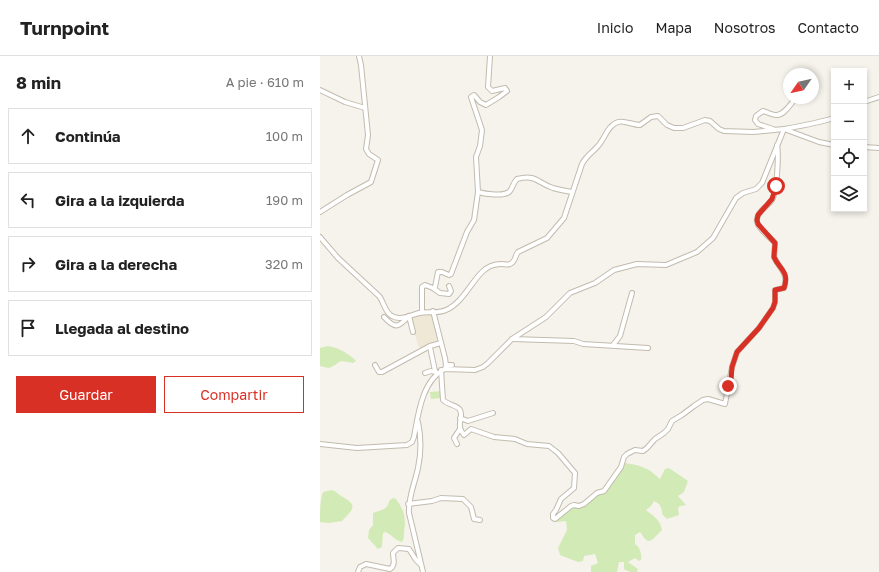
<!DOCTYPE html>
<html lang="es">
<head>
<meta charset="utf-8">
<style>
	:root { --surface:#fff; --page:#f2f2f2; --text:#222; --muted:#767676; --line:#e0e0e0; --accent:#d93025 }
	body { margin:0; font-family:"Golos Text",sans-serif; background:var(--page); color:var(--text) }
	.controls { position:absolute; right:12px; top:12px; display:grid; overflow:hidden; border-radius:0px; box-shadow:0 2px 6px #0003 }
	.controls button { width:36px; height:36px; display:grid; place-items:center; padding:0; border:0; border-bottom:1px solid var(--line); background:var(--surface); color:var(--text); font:20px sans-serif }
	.compass { position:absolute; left:463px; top:12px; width:36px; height:36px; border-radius:50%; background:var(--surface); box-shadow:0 2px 6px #0003; rotate:236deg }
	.stop { position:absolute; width:12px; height:12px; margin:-9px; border:3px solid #d93025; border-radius:50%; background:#fff }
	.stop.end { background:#d93025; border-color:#fff; box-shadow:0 1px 4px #0008 }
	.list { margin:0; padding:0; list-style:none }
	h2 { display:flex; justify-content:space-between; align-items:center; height:52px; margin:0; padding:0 16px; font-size:17px }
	h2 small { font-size:13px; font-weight:400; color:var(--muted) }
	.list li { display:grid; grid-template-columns:26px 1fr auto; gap:12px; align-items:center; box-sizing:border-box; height:56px; margin:0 8px 8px; padding:0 8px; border:1px solid var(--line); border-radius:0px }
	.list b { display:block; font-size:15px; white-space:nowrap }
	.list em { font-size:13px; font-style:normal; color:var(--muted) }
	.actions { display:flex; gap:8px; padding:12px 16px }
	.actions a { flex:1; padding:9px 0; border:1px solid var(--accent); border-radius:0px; text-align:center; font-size:14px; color:var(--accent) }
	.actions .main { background:var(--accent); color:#fff }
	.icon { flex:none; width:22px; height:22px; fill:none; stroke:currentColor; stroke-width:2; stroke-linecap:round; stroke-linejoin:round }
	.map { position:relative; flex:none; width:559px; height:516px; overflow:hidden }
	header { display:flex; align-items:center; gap:24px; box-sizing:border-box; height:56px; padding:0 20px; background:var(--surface); border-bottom:1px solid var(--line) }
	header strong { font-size:19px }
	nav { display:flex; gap:22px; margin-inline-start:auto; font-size:14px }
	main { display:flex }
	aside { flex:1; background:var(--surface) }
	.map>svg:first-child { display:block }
	.education { fill:#efe8d6 }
	.green { fill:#d2eab5 }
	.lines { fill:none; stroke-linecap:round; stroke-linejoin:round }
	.minor-casing { stroke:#c2bbae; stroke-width:6 }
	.minor { stroke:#fff; stroke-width:4 }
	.route { stroke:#d93025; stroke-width:5 }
</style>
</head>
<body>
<header>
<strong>Turnpoint</strong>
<nav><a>Inicio</a><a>Mapa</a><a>Nosotros</a><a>Contacto</a></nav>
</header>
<main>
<aside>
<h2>8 min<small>A pie · 610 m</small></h2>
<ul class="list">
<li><svg class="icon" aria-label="ahead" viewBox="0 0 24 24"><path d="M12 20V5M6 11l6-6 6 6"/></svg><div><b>Continúa</b></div><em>100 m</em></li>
<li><svg class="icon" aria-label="left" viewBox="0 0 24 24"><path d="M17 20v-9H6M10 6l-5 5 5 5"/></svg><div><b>Gira a la izquierda</b></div><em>190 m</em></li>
<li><svg class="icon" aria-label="right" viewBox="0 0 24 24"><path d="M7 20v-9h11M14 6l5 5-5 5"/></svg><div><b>Gira a la derecha</b></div><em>320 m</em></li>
<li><svg class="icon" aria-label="arrive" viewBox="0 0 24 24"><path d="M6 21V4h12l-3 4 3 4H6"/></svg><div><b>Llegada al destino</b></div></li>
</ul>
<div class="actions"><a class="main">Guardar</a><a>Compartir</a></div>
</aside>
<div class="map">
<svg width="559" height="516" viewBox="0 0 559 516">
	<rect width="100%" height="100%" fill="#f6f3ec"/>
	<polygon class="education" points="109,256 111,257 120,286 99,292 90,262"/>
	<g class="green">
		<path d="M8 290C17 291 30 298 36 305L33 307C14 303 23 307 9 312L0 310V292Z"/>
		<polygon points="122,335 122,342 111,343 110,336"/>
		<path d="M305 407C322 410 327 411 340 423L345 413 349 412 368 425 364 436 358 440 366 449 360 450 358 452 359 459 347 463 342 458C342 450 340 448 334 445L331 450 326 454C333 460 340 463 342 474L332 484 328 485 325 483 320 476 315 479V488C320 491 322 498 321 504L319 505 315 502 308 506 318 513 317 516H310L304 513V506H299L297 516H271V510L278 507 275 498 264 500 263 505 258 506 240 499 238 492 247 474 246 465 236 466V463L250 451 262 450 279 438 286 436 301 415Z"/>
		<path d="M12 434C16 435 19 439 23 441 39 450 32 454 22 465L9 467 0 466C0 455 0 445 3 436Z"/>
		<path d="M73 442 76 443C85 455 86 463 84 477 84 481 84 483 82 486 75 485 72 478 65 476L63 477 62 491 58 493 48 482 49 474 53 469V457C60 454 68 454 69 445Z"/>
	</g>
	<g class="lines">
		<g class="minor-casing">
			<g id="minor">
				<polyline points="0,34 25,46 45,52"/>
				<polyline points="544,46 559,41"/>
				<path d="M453 73 438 68 435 64 436 60 443 55C447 56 452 59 456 59 464 60 471 47 476 42"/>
				<polyline points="544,91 559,92"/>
				<path d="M158 136C165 138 185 141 190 135 193 131 193 127 197 123 217 118 217 127 233 132 240 134 246 135 252 136"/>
				<polyline points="0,156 27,139 51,126 58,104 49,98 46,93 48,79 41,9 39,0"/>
				<path d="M0 181 18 202 59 240C64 246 65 257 72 260 80 265 91 259 99 257 108 255 118 258 126 254 142 247 150 228 162 216 167 211 174 208 181 208 184 208 188 209 190 208 196 206 195 199 198 196L227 182 244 162 262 108C266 100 273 96 278 90 285 82 288 69 298 66 304 64 313 69 320 69L331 61 338 60 347 69 354 72H363L385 64 390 65 399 73 404 75 433 76 464 73 499 86 514 89"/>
				<polyline points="113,232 120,237 129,238 131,235 129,230"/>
				<polyline points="113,255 125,302 126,309 125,313"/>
				<polyline points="102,256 102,231 105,229 113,232 115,231 118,216 122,216 129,219 131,218 147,176 154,164 158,136 156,101 160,90 162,74 151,41 154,39 160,46 166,49 179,41 187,35 185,32 172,35 168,31 170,0"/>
				<polyline points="89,260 93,276"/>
				<path d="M64 261C75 273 78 272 89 260"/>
				<polyline points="192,283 254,285 263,288 328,292"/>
				<polyline points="293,289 300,280 312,237"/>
				<polyline points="110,291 115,315"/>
				<polyline points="55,309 59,316 62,316 110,290 121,287"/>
				<polyline points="126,309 132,309"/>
				<path d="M121 314 123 344C128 349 137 349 140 354 144 362 135 369 144 379L151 373 174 381 195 383 207 388 229 390 238 397 255 417 254 432 241 443 236 454 233 458V462L235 463 251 450 254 449 259 450 264 448 277 437 284 435 301 411 304 401 307 398 315 394 323 395 327 392 335 383 344 377 348 373 352 365 362 359 374 350 383 344 388 343 405 348 412 311 417 296 439 272 453 252 455 246V234L464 232C469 216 459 213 454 201L455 187C450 181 439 174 437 166 435 157 448 150 452 144 457 136 459 98 457 89"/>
				<polyline points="105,317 111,315 116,316"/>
				<polyline points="140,362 148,365 173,357"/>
				<path d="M98 366C101 380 101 398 98 412 95 427 88 441 89 457L103 516"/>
				<path d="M0 388 37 392 87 389 92 386 94 381C98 359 102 324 125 313L155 314 163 311 168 307 192 283 226 261 250 237 275 227 294 214 317 208 346 209 377 196 393 182 416 142 423 137 436 133 442 127 464 73C481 70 498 67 514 62"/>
				<polyline points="137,388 134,382 140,373"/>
				<polyline points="88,448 112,445 121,442 143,443 151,451 154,463 160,464"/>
				<path d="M38 516 40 511 46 508 70 513C76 509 73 503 73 497L78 492 89 493 96 504 100 508"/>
			</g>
		</g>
		<use href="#minor" class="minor"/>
	</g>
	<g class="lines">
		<path class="route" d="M408 330 411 323 412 311 417 296 439 272 453 252 455 246V234L464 232C470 216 459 213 454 201L455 187 438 168 437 164 438 159 452 143 456 130"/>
	</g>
</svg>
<div class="controls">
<button>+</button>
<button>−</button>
<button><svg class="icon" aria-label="locate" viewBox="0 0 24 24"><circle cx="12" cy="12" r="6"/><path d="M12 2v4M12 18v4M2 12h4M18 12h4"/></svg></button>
<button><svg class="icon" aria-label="layers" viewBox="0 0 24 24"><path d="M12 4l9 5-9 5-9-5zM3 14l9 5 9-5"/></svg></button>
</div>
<svg class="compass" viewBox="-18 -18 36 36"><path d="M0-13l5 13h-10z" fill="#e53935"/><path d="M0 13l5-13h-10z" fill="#767676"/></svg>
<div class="stop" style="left:456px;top:130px"></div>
<div class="stop end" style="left:408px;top:330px"></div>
</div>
</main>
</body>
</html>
